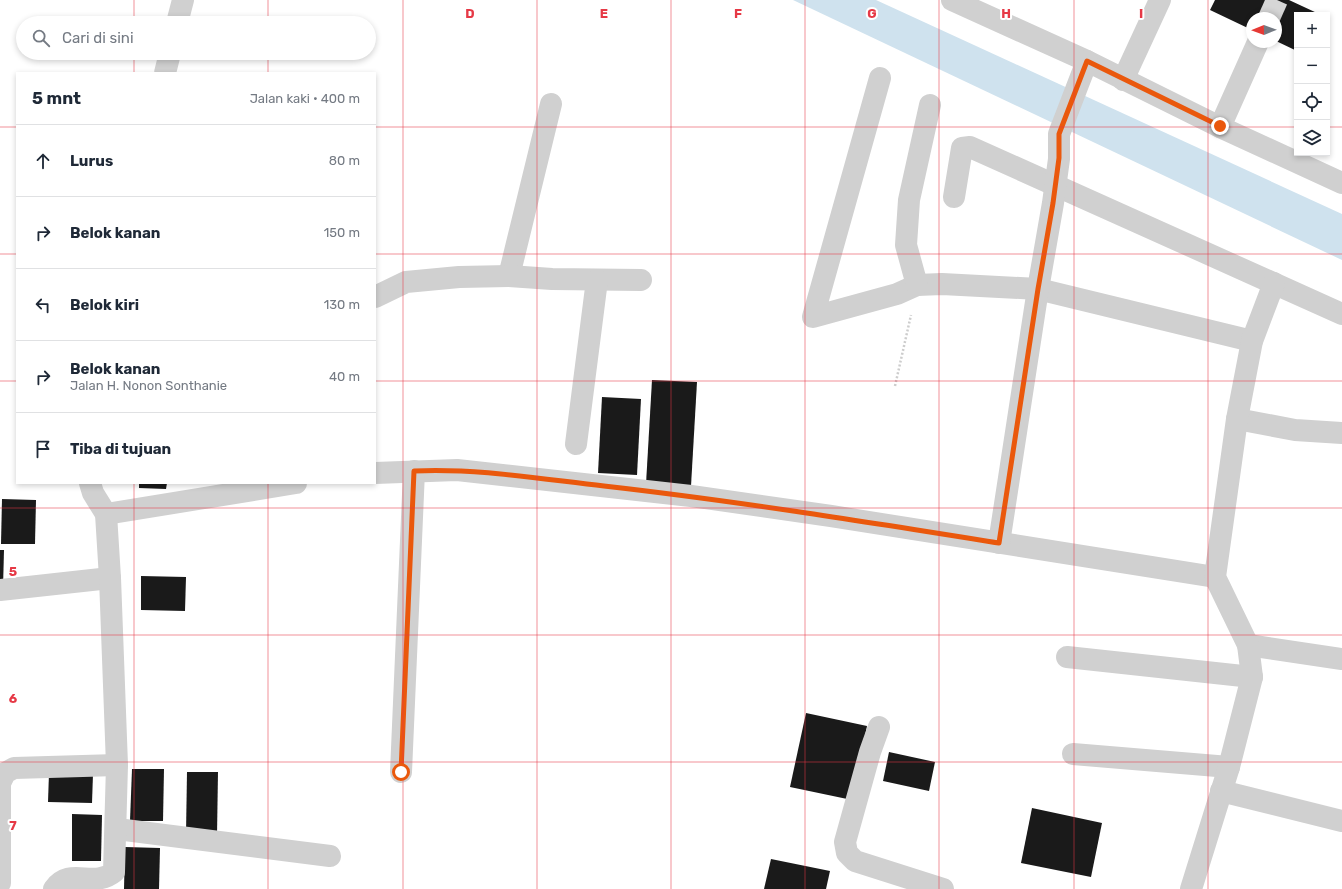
<!DOCTYPE html>
<html lang="id">
<head>
<meta charset="utf-8">
<style>
	:root { --surface:#fff; --page:#f2f2f3; --text:#1f2937; --muted:#747a83; --line:#e0e1e3 }
	body { margin:0; font-family:Rubik,sans-serif; background:var(--page); color:var(--text) }
	.controls { position:absolute; right:12px; top:12px; display:grid; overflow:hidden; border-radius:0px; box-shadow:0 2px 6px #0003 }
	.controls button { width:36px; height:36px; display:grid; place-items:center; padding:0; border:0; border-bottom:1px solid var(--line); background:var(--surface); color:var(--text); font:20px sans-serif }
	.compass { position:absolute; left:1246px; top:12px; width:36px; height:36px; border-radius:50%; background:var(--surface); box-shadow:0 2px 6px #0003; rotate:269deg }
	.stop { position:absolute; width:12px; height:12px; margin:-9px; border:3px solid #ea580c; border-radius:50%; background:#fff }
	.stop.end { background:#ea580c; border-color:#fff; box-shadow:0 1px 4px #0008 }
	.list { margin:0; padding:0; list-style:none }
	h2 { display:flex; justify-content:space-between; align-items:center; height:52px; margin:0; padding:0 16px; font-size:17px }
	h2 small { font-size:13px; font-weight:400; color:var(--muted) }
	.list li { display:grid; grid-template-columns:26px 1fr auto; gap:12px; align-items:center; box-sizing:border-box; height:72px; padding:0 16px; border-top:1px solid var(--line) }
	.list b { display:block; font-size:15px; white-space:nowrap }
	.list p { margin:0; font-size:13px; white-space:nowrap; color:var(--muted) }
	.list em { font-size:13px; font-style:normal; color:var(--muted) }
	.icon { flex:none; width:22px; height:22px; fill:none; stroke:currentColor; stroke-width:2; stroke-linecap:round; stroke-linejoin:round }
	.map { position:relative; flex:none; width:1342px; height:889px; overflow:hidden }
	.search { position:absolute; background:var(--surface); box-shadow:0 2px 6px #0003; left:16px; top:16px; width:360px; height:44px; display:flex; align-items:center; gap:10px; box-sizing:border-box; padding:0 14px; border-radius:22px; color:var(--muted); font-size:15px }
	.panel { position:absolute; background:var(--surface); box-shadow:0 2px 6px #0003; left:16px; top:72px; width:360px; height:412px; border-radius:0px }
	.map>svg:first-child { display:block }
	.water { fill:#cfe2ee }
	.building { fill:#1a1a1a }
	.lines { fill:none; stroke-linecap:round; stroke-linejoin:round }
	.minor-tunnel { stroke:#d6d6d6; stroke-width:22; stroke-dasharray:22 11; stroke-linecap:butt }
	.path { stroke:#cdcdcd; stroke-width:2.5; stroke-dasharray:2 2; stroke-linecap:butt }
	.minor { stroke:#d0d0d0; stroke-width:22 }
	.route { stroke:#ea580c; stroke-width:5 }
	.grid { fill:none; stroke:#e63946; stroke-width:1; stroke-opacity:0.55 }
	.grid-label { font-size:13px; text-anchor:middle; font-weight:bold; fill:#e63946; stroke:#fff; stroke-width:4; stroke-linejoin:round; paint-order:stroke }
</style>
</head>
<body>
<div class="map">
<svg width="1342" height="889" viewBox="0 0 1342 889">
	<rect width="100%" height="100%" fill="#fff"/>
	<polygon class="water" points="793,0 876,0 1342,214 1342,260"/>
	<g class="building">
		<polygon points="1215,0 1289,0 1317,13 1316,15 1297,15 1297,51 1276,41 1276,18 1252,18 1252,30 1210,10"/>
		<polygon points="652,380 697,382 691,486 646,484"/>
		<polygon points="602,397 641,399 637,475 598,473"/>
		<polygon points="139,483 167,483 166,489 139,488"/>
		<polygon points="2,499 36,500 35,544 1,544"/>
		<polygon points="0,550 4,550 3,588 0,588"/>
		<polygon points="141,576 186,577 185,611 141,610"/>
		<polygon points="806,713 867,726 852,800 790,787"/>
		<polygon points="889,752 935,762 929,791 883,781"/>
		<polygon points="132,769 164,769 163,821 130,821"/>
		<polygon points="187,772 218,772 217,835 186,834"/>
		<polygon points="49,773 93,774 92,803 48,802"/>
		<polygon points="1032,808 1102,823 1091,877 1021,863"/>
		<polygon points="72,814 102,815 101,861 72,861"/>
		<polygon points="125,847 160,848 159,889 124,889"/>
		<polygon points="771,859 830,871 826,889 764,889"/>
	</g>
	<g class="lines">
		<polyline class="minor-tunnel" points="1269,18 1277,0"/>
		<polyline class="path" points="895,386 911,315"/>
		<g class="minor">
			<polyline points="952,0 1087,61 1220,127 1342,183"/>
			<polyline points="177,23 183,0"/>
			<polyline points="165,73 170,53"/>
			<polyline points="880,78 813,317 897,294 917,285 942,284 1038,289 1252,341"/>
			<polyline points="1123,80 1160,0"/>
			<polyline points="1220,127 1258,42"/>
			<polyline points="954,197 962,148 970,147 1342,314"/>
			<polyline points="509,276 551,104"/>
			<polyline points="917,285 906,245 909,200 930,105"/>
			<polyline points="375,297 406,282 459,277 509,276 552,279 641,280"/>
			<polyline points="1237,419 1295,430 1342,433"/>
			<polyline points="576,444 597,280"/>
			<polyline points="375,473 457,470 691,496 831,516 1215,577"/>
			<polyline points="106,514 296,483"/>
			<polyline points="999,543 1038,289 1053,203 1059,159 1059,134 1087,61"/>
			<polyline points="0,590 110,578"/>
			<polyline points="1248,645 1342,659"/>
			<polyline points="1067,657 1252,677"/>
			<polyline points="879,727 870,752 845,842 847,853 855,861 943,889"/>
			<polyline points="1073,754 1229,767"/>
			<polyline points="401,772 414,471"/>
			<polyline points="1221,791 1342,821"/>
			<polyline points="117,829 330,856"/>
			<polyline points="0,883 0,783 5,773 14,768 117,765"/>
			<path d="M54 889C70 866 93 889 114 872L117 765 110 578 106 514 93 493 90 483"/>
			<polyline points="1191,889 1229,767 1252,677 1248,645 1215,577 1237,419 1252,341 1274,283"/>
		</g>
	</g>
	<g class="lines">
		<path class="route" d="M401 772 414 471C477 468 541 479 604 486 736 501 867 522 999 543L1038 289 1053 203 1059 158V134L1087 61 1220 126"/>
	</g>
	<path class="grid" d="M134 0V23M268 0V23M403 0V889M537 0V889M671 0V889M805 0V889M939 0V889M1074 0V889M1208 0V889M134 53V73M268 53V73M0 127H17M375 127H1297M1327 127H1342M0 254H17M375 254H1342M0 381H17M375 381H1342M134 483V889M268 483V889M0 508H1342M0 635H1342M0 762H1342"/>
	<g class="grid-label">
		<text x="470" y="18">D</text>
		<text x="604" y="18">E</text>
		<text x="738" y="18">F</text>
		<text x="872" y="18">G</text>
		<text x="1006" y="18">H</text>
		<text x="1141" y="18">I</text>
		<text x="13" y="576">5</text>
		<text x="13" y="703">6</text>
		<text x="13" y="830">7</text>
	</g>
</svg>
<div class="controls">
<button>+</button>
<button>−</button>
<button><svg class="icon" aria-label="locate" viewBox="0 0 24 24"><circle cx="12" cy="12" r="6"/><path d="M12 2v4M12 18v4M2 12h4M18 12h4"/></svg></button>
<button><svg class="icon" aria-label="layers" viewBox="0 0 24 24"><path d="M12 4l9 5-9 5-9-5zM3 14l9 5 9-5"/></svg></button>
</div>
<svg class="compass" viewBox="-18 -18 36 36"><path d="M0-13l5 13h-10z" fill="#e53935"/><path d="M0 13l5-13h-10z" fill="#747a83"/></svg>
<div class="stop" style="left:401px;top:772px"></div>
<div class="stop end" style="left:1220px;top:126px"></div>
<div class="search"><svg class="icon" aria-label="search" viewBox="0 0 24 24"><circle cx="10" cy="10" r="6"/><path d="M15 15l6 6"/></svg>Cari di sini</div>
<section class="panel">
<h2>5 mnt<small>Jalan kaki · 400 m</small></h2>
<ul class="list">
<li><svg class="icon" aria-label="ahead" viewBox="0 0 24 24"><path d="M12 20V5M6 11l6-6 6 6"/></svg><div><b>Lurus</b></div><em>80 m</em></li>
<li><svg class="icon" aria-label="right" viewBox="0 0 24 24"><path d="M7 20v-9h11M14 6l5 5-5 5"/></svg><div><b>Belok kanan</b></div><em>150 m</em></li>
<li><svg class="icon" aria-label="left" viewBox="0 0 24 24"><path d="M17 20v-9H6M10 6l-5 5 5 5"/></svg><div><b>Belok kiri</b></div><em>130 m</em></li>
<li><svg class="icon" aria-label="right" viewBox="0 0 24 24"><path d="M7 20v-9h11M14 6l5 5-5 5"/></svg><div><b>Belok kanan</b><p>Jalan H. Nonon Sonthanie</p></div><em>40 m</em></li>
<li><svg class="icon" aria-label="arrive" viewBox="0 0 24 24"><path d="M6 21V4h12l-3 4 3 4H6"/></svg><div><b>Tiba di tujuan</b></div></li>
</ul>
</section>
</div>
</body>
</html>
